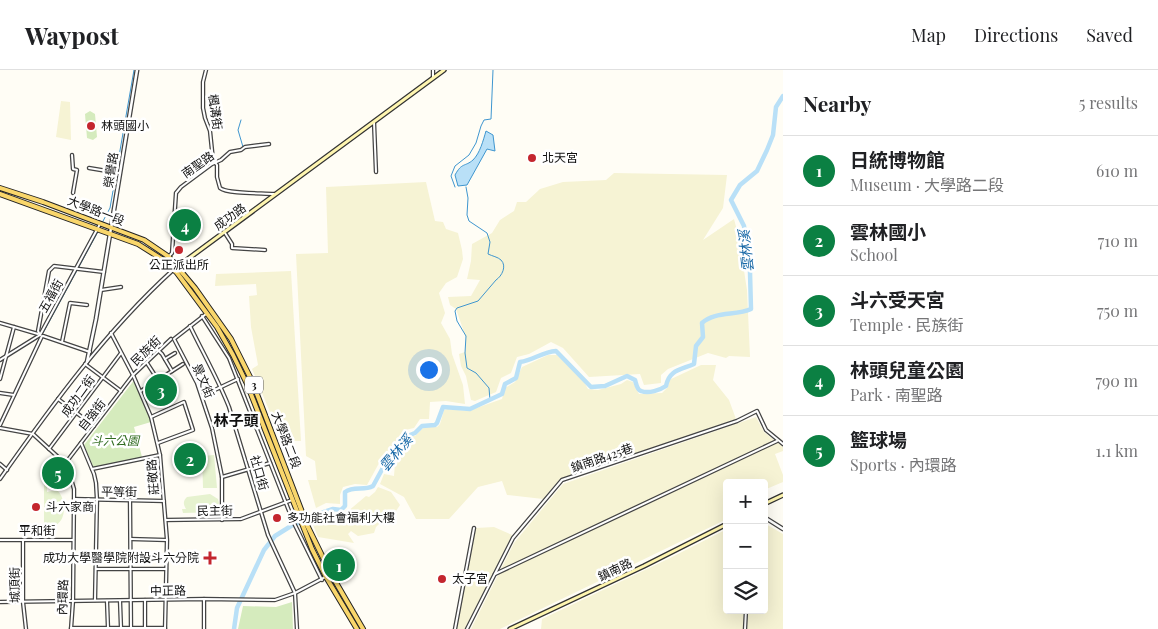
<!DOCTYPE html>
<html lang="en">
<head>
<meta charset="utf-8">
<style>
	:root { --surface:#fff; --page:#f6f6f6; --text:#202124; --muted:#757577; --line:#e0e0e0; --accent:#0b8043 }
	body { margin:0; font-family:"Playfair Display","Noto Sans TC",serif; background:var(--page); color:var(--text) }
	.controls { position:absolute; right:15px; bottom:15px; display:grid; overflow:hidden; border-radius:5px; box-shadow:0 5px 20px #0002 }
	.controls button { width:45px; height:45px; display:grid; place-items:center; padding:0; border:0; border-bottom:1px solid var(--line); background:var(--surface); color:var(--text); font:25px sans-serif }
	.you { position:absolute; left:428px; top:299px; width:18px; height:18px; margin:-12px; border:4px solid #fff; border-radius:50%; background:#1a73e8; box-shadow:0 0 0 8px #1a73e833 }
	.badge { display:grid; place-items:center; width:32px; height:32px; border-radius:50%; background:var(--accent); color:#fff; font-size:16px; font-weight:700 }
	.pin { position:absolute; translate:-50% -50%; border:2px solid #fff; box-shadow:0 1px 5px #0006 }
	.list { margin:0; padding:0; list-style:none }
	h2 { display:flex; justify-content:space-between; align-items:center; height:65px; margin:0; padding:0 20px; font-size:21px }
	h2 small { font-size:16px; font-weight:400; color:var(--muted) }
	.list li { display:grid; grid-template-columns:32px 1fr auto; gap:15px; align-items:center; box-sizing:border-box; height:70px; padding:0 20px; border-top:1px solid var(--line) }
	.list b { display:block; font-size:19px; white-space:nowrap }
	.list p { margin:0; font-size:16px; white-space:nowrap; color:var(--muted) }
	.list em { font-size:16px; font-style:normal; color:var(--muted) }
	.icon { flex:none; width:28px; height:28px; fill:none; stroke:currentColor; stroke-width:2; stroke-linecap:round; stroke-linejoin:round }
	.map { position:relative; flex:none; width:783px; height:559px; overflow:hidden }
	header { display:flex; align-items:center; gap:30px; box-sizing:border-box; height:70px; padding:0 25px; background:var(--surface); border-bottom:1px solid var(--line) }
	header strong { font-size:24px }
	nav { display:flex; gap:28px; margin-inline-start:auto; font-size:18px }
	main { display:flex }
	aside { flex:1; background:var(--surface) }
	.map>svg:first-child { display:block }
	.farmland { fill:#f6f3d4 }
	.green { fill:#d5ebbd }
	.pitch { fill:#e6f2cf }
	.water { fill:#b9e0f7; stroke:#3f96cf }
	.lines { fill:none; stroke-linecap:round; stroke-linejoin:round }
	.stream { stroke:#3f96cf; stroke-width:1 }
	.river { stroke:#b9e0f7; stroke-width:4.5 }
	.minor-casing { stroke:#444; stroke-width:4.5 }
	.tertiary-casing { stroke:#444; stroke-width:5 }
	.secondary-casing { stroke:#333; stroke-width:5.5 }
	.primary-casing { stroke:#222; stroke-width:6 }
	.minor { stroke:#fff; stroke-width:2 }
	.tertiary { stroke:#fff; stroke-width:2.5 }
	.secondary { stroke:#fff6b0; stroke-width:3 }
	.primary { stroke:#f9d66b; stroke-width:4 }
	.poi-dot { fill:#c4262e; stroke:#fff; stroke-width:2 }
	.labels { text-anchor:middle; stroke-width:5; stroke-linejoin:round; paint-order:stroke }
	.shield { fill:#fff; stroke:#585858; stroke-width:1 }
	.shield-label { font-size:11px; font-weight:bold; fill:#111 }
	.street-label { font-size:12px; fill:#111; stroke:#fff }
	.poi-label { font-size:12px; fill:#111; stroke:#fff; text-anchor:start }
	.park-label { font-size:12px; font-style:italic; fill:#2f6b1f; stroke:#fff }
	.water-label { font-size:14px; font-style:italic; fill:#1768a6; stroke:#fff }
	.quarter-label { font-size:15px; font-weight:bold; fill:#111; stroke:#fff }
</style>
</head>
<body>
<header>
<strong>Waypost</strong>
<nav><a>Map</a><a>Directions</a><a>Saved</a></nav>
</header>
<main>
<div class="map">
<svg width="783" height="559" viewBox="0 0 783 559">
	<rect width="100%" height="100%" fill="#fffdf5"/>
	<g class="farmland">
		<polygon points="61,31 70,32 71,70 56,67"/>
		<polygon points="614,103 727,105 723,138 703,170 734,149 739,168 747,220 750,287 729,286 726,288 708,283 668,299 661,305 661,313 644,315 640,304 589,307 563,278 551,272 529,284 517,287 511,303 501,308 496,322 475,331 471,330 466,306 461,296 459,284 465,282 466,268 456,239 450,235 448,227 471,226 480,210 467,209 471,191 472,174 492,163 500,150 514,141 517,132 526,132 540,119 563,112 606,110"/>
		<polygon points="426,112 435,151 443,152 446,159 458,163 462,180 463,189 457,207 446,213 439,223 445,243 441,253 450,269 452,284 463,315 465,334 446,331 430,332 429,349 420,349 414,358 405,360 378,395 367,415 355,414 343,417 340,425 340,434 326,433 316,438 308,410 317,410 315,391 306,386 296,184 328,183 326,117"/>
		<polygon points="291,201 301,371 282,371 252,299 258,295 251,257 249,226 257,225 256,214 215,216 216,204"/>
		<polygon points="548,285 557,285 583,310 588,319 598,320 621,314 627,310 633,312 639,324 662,323 668,317 669,310 701,295 716,295 713,310 729,330 736,349 560,409 543,429 507,425 502,411 478,417 449,449 416,449 404,427 380,414 384,404 394,406 395,393 390,392 408,374 410,366 415,366 426,355 437,357 440,354 444,340 448,339 468,341 502,329 505,318 515,312 522,297"/>
		<polygon points="756,347 764,362 783,377 783,381 775,384 783,405 783,412 764,420 764,413 727,413 727,449 500,559 471,559 514,473 563,414"/>
		<polygon points="378,417 391,422 400,435 394,444 391,445 387,450 382,451 376,457 374,463 358,466 351,461 348,464 354,473 318,467 313,455 318,450 341,443 347,442 366,426 369,427 375,422"/>
		<polygon points="764,453 783,464 783,559 541,559 542,549 670,488 727,459 727,540 764,540"/>
		<polygon points="494,457 512,465 465,559 456,559 476,458"/>
	</g>
	<g class="green">
		<polygon points="90,41 95,44 97,67 93,70 87,68 85,44"/>
		<polygon points="178,140 194,141 192,171 176,170"/>
		<polygon points="135,309 151,352 134,357 142,387 94,398 84,375"/>
		<polygon points="292,532 293,559 238,559 243,536 276,537"/>
	</g>
	<g class="pitch">
		<polygon points="214,385 217,418 203,418 202,386"/>
		<path d="M44 415H47V422L57 420C66 428 67 449 56 455L48 453 47 457H44Z"/>
		<path d="M210 424 218 429 219 433 216 439H220V442L183 443 182 439H186C183 434 183 431 187 427Z"/>
	</g>
	<path class="water" d="M486 61 493 65 495 81 487 79 467 115 458 116 455 105C462 92 465 97 473 90 480 83 483 71 486 61Z"/>
	<g class="lines">
		<g class="stream">
			<polyline points="241,50 238,60 243,77"/>
			<polyline points="455,117 451,106 455,96 469,85 476,73 481,56 484,50 491,49 493,0"/>
			<path d="M466 117 468 128 467 145 469 151 487 163 490 172 488 184C492 186 498 187 501 190 507 196 502 206 496 210L478 231 457 238 455 241 457 251 466 266 465 283 467 298 476 303 489 318 490 330"/>
			<polyline points="102,153 110,138 134,0"/>
			<polyline points="0,291 38,268 43,263 101,156"/>
		</g>
		<path class="river" d="M234 559 237 538 264 480 275 466 291 456 324 442 333 439 341 440 345 436V422C354 416 364 421 373 416L385 394 410 365 415 363 422 356 435 355 437 353 443 337 470 339 502 324 505 314 516 308 520 292C534 290 542 282 556 281L591 317 605 316 627 306 635 310C636 313 637 320 641 321 649 324 660 320 666 316 669 300 680 300 694 294L696 276 703 267 702 253C715 241 736 246 751 239L750 202 744 156 731 130 740 115 757 101 767 80 773 65 776 37 783 26"/>
		<g class="minor-casing">
			<g id="minor">
				<path d="M206 0 203 12V38L205 48 210 61 213 90 217 95V107L220 118C227 124 262 123 274 124"/>
				<polyline points="433,0 433,8"/>
				<polyline points="374,52 376,102"/>
				<polyline points="72,85 73,99 77,100 73,123"/>
				<polyline points="89,98 119,103"/>
				<polyline points="225,163 232,174 232,178 265,180"/>
				<polyline points="165,191 172,183 176,123 181,117 212,94 221,90 230,82 241,80 245,77 269,74"/>
				<polyline points="101,220 121,217"/>
				<polyline points="206,244 174,269 197,313 212,358 222,407 222,450"/>
				<polyline points="202,246 229,288 293,451 322,510"/>
				<polyline points="0,253 38,264"/>
				<path d="M190 256C203 283 218 309 229 337L268 465 295 523 297 559"/>
				<polyline points="111,263 133,305 151,347 160,385 167,470 165,559"/>
				<polyline points="40,265 38,261 49,201 54,196 104,202"/>
				<polyline points="43,266 90,282"/>
				<polyline points="148,271 162,284 172,301"/>
				<polyline points="62,272 70,233 87,235"/>
				<polyline points="165,289 175,283"/>
				<polyline points="0,290 40,265 100,154"/>
				<polyline points="147,293 158,310"/>
				<polyline points="85,294 121,321"/>
				<polyline points="0,309 14,257"/>
				<polyline points="141,321 183,294"/>
				<polyline points="0,323 14,325"/>
				<polyline points="202,326 238,309"/>
				<polyline points="58,329 94,356"/>
				<polyline points="151,347 184,332 193,360 158,373"/>
				<polyline points="0,355 42,266"/>
				<polyline points="0,358 33,364 58,387 71,409 74,419 74,429 73,531 71,559"/>
				<polyline points="81,373 94,404 96,413 97,430 95,530"/>
				<polyline points="49,379 121,283"/>
				<polyline points="0,394 7,400"/>
				<polyline points="64,395 133,305 171,269"/>
				<polyline points="92,399 160,385"/>
				<polyline points="222,407 270,393"/>
				<path d="M0 409C52 335 106 261 173 200"/>
				<polyline points="74,429 164,431"/>
				<polyline points="130,430 131,558"/>
				<polyline points="166,450 241,449 292,430"/>
				<polyline points="131,469 166,470"/>
				<polyline points="0,470 73,470"/>
				<polyline points="23,470 23,532 26,559"/>
				<polyline points="96,499 166,499"/>
				<polyline points="495,504 777,371"/>
				<polyline points="107,531 108,558"/>
				<polyline points="120,531 121,558"/>
				<polyline points="0,532 204,529 275,530 295,523 331,504"/>
				<polyline points="71,558 165,558"/>
				<polyline points="145,558 145,530"/>
				<polyline points="204,559 204,529"/>
				<polyline points="455,559 474,458"/>
				<polyline points="467,559 513,468 562,410 737,351 757,341 766,360 783,374"/>
				<polyline points="745,559 746,540"/>
			</g>
		</g>
		<g class="tertiary-casing">
			<g id="tertiary">
				<polyline points="87,292 96,249 137,0"/>
				<polyline points="764,447 783,459"/>
			</g>
		</g>
		<g class="secondary-casing">
			<g id="secondary">
				<polyline points="177,197 444,0"/>
				<polyline points="764,434 783,425"/>
				<polyline points="510,559 644,496 727,454"/>
			</g>
		</g>
		<g class="primary-casing">
			<g id="primary">
				<polyline points="0,118 43,132 144,170 169,187 195,218 231,269 252,311 307,455 331,504 363,559"/>
				<polyline points="0,124 138,174 165,191 177,203 217,257 233,285 247,314 312,479 326,507 357,559"/>
			</g>
		</g>
		<use href="#minor" class="minor"/>
		<use href="#tertiary" class="tertiary"/>
		<use href="#secondary" class="secondary"/>
		<use href="#primary" class="primary"/>
	</g>
	<g class="poi-dot">
		<circle cx="91" cy="56" r="5"/>
		<circle cx="532" cy="88" r="5"/>
		<circle cx="179" cy="180" r="5"/>
		<circle cx="36" cy="437" r="5"/>
		<circle cx="277" cy="448" r="5"/>
		<path d="M207.5 480.5h5v5h5v5h-5v5h-5v-5h-5v-5h5z"/>
		<circle cx="442" cy="509" r="5"/>
	</g>
	<g class="labels">
		<rect class="shield" x="245" y="306.5" width="18" height="17" rx="4"/>
		<g class="shield-label">
			<text x="254" y="319">3</text>
		</g>
		<g class="street-label">
			<text transform="translate(215 42) rotate(82)" y="4">楓溝街</text>
			<text transform="translate(198 95) rotate(-35)" y="4">南聖路</text>
			<text transform="translate(111 100) rotate(-81)" y="4">榮譽路</text>
			<text transform="translate(96 141) rotate(21)" y="4">大學路一段</text>
			<text transform="translate(230 147) rotate(-36)" y="4">成功路</text>
			<text transform="translate(51 226) rotate(-61)" y="4">五福街</text>
			<text transform="translate(146 281) rotate(-44)" y="4">民族街</text>
			<text transform="translate(203 311) rotate(67)" y="4">景文街</text>
			<text transform="translate(78 326) rotate(-54)" y="4">成功二街</text>
			<text transform="translate(92 345) rotate(-52)" y="4">自強街</text>
			<text transform="translate(286 370) rotate(69)" y="4">大學路二段</text>
			<text transform="translate(602 388) rotate(-19)" y="4">鎮南路425巷</text>
			<text transform="translate(259 403) rotate(74)" y="4">社口街</text>
			<text transform="translate(153 407) rotate(-95)" y="4">莊敬路</text>
			<text transform="translate(119 422) rotate(1)" y="4">平等街</text>
			<text transform="translate(215 441) rotate(-1)" y="4">民主街</text>
			<text x="37" y="465">平和街</text>
			<text transform="translate(615 500) rotate(-25)" y="4">鎮南路</text>
			<text transform="translate(15 515) rotate(-91)" y="4">城頂街</text>
			<text transform="translate(168 521) rotate(-1)" y="4">中正路</text>
			<text transform="translate(63 527) rotate(-88)" y="4">內環路</text>
		</g>
		<g class="poi-label">
			<text x="101" y="60">林頭國小</text>
			<text x="542" y="92">北天宮</text>
			<text x="179" y="199" text-anchor="middle">公正派出所</text>
			<text x="46" y="441">斗六家商</text>
			<text x="287" y="452">多功能社會福利大樓</text>
			<text x="199" y="492" text-anchor="end">成功大學醫學院附設斗六分院</text>
			<text x="452" y="513">太子宮</text>
		</g>
		<g class="park-label">
			<text x="115" y="375">斗六公園</text>
		</g>
		<g class="water-label">
			<text transform="translate(746 181) rotate(-96)" y="5">雲林溪</text>
			<text transform="translate(396 383) rotate(-50)" y="5">雲林溪</text>
		</g>
		<g class="quarter-label">
			<text x="236" y="356">林子頭</text>
		</g>
	</g>
</svg>
<div class="controls">
<button>+</button>
<button>−</button>
<button><svg class="icon" aria-label="layers" viewBox="0 0 24 24"><path d="M12 4l9 5-9 5-9-5zM3 14l9 5 9-5"/></svg></button>
</div>
<div class="you"></div>
<div class="pin badge" style="left:339px;top:495px">1</div>
<div class="pin badge" style="left:190px;top:389px">2</div>
<div class="pin badge" style="left:161px;top:320px">3</div>
<div class="pin badge" style="left:185px;top:155px">4</div>
<div class="pin badge" style="left:58px;top:403px">5</div>
</div>
<aside>
<h2>Nearby<small>5 results</small></h2>
<ul class="list">
<li><span class="badge">1</span><div><b>日統博物館</b><p>Museum · 大學路二段</p></div><em>610 m</em></li>
<li><span class="badge">2</span><div><b>雲林國小</b><p>School</p></div><em>710 m</em></li>
<li><span class="badge">3</span><div><b>斗六受天宮</b><p>Temple · 民族街</p></div><em>750 m</em></li>
<li><span class="badge">4</span><div><b>林頭兒童公園</b><p>Park · 南聖路</p></div><em>790 m</em></li>
<li><span class="badge">5</span><div><b>籃球場</b><p>Sports · 內環路</p></div><em>1.1 km</em></li>
</ul>
</aside>
</main>
</body>
</html>
